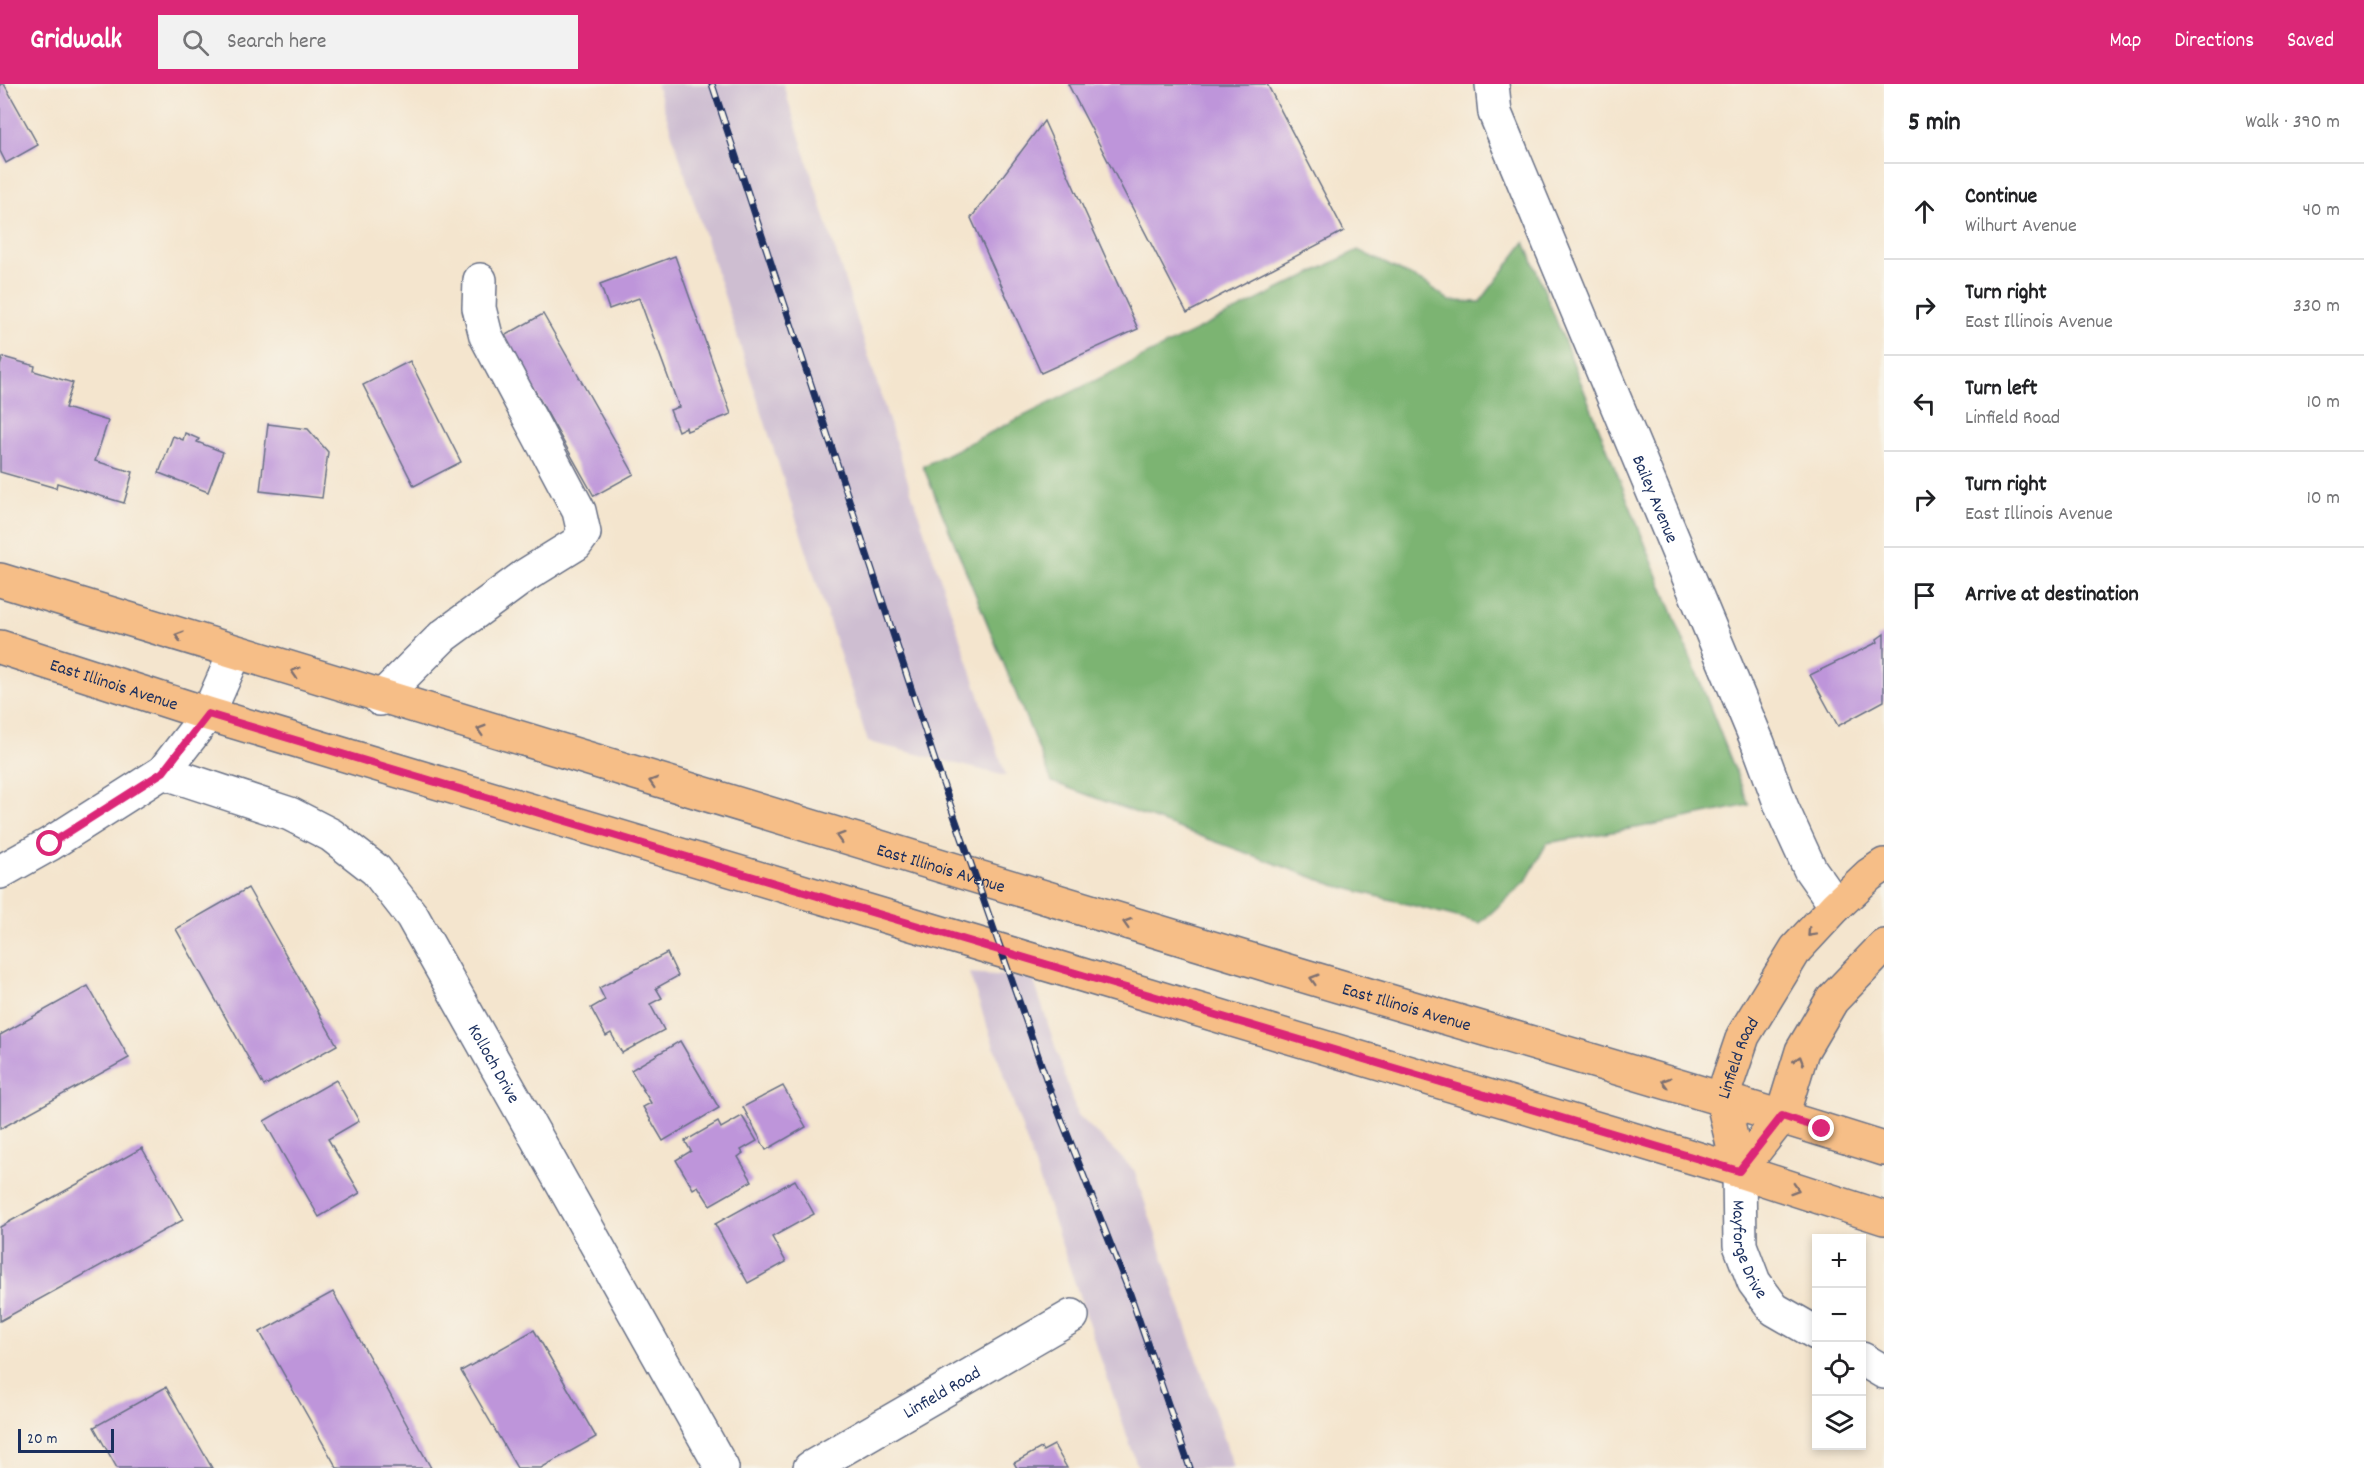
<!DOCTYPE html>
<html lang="en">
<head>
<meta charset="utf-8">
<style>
	:root { --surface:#fff; --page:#f2f2f2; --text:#202124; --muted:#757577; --line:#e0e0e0; --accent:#db2777 }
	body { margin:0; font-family:Dekko,sans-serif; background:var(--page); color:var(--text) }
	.controls { position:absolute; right:18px; bottom:18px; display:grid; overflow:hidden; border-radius:0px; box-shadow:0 3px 9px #0003 }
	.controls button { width:54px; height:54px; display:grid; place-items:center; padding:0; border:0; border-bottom:2px solid var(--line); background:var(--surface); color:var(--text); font:30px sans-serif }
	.scale { position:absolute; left:18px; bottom:15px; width:96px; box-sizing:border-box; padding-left:6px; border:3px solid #1b2f5e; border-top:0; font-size:16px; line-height:21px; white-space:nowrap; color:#1b2f5e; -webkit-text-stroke:4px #f7f3e8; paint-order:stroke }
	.stop { position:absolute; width:18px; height:18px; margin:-14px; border:4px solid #db2777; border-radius:50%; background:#fff }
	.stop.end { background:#db2777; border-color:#fff; box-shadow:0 2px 6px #0008 }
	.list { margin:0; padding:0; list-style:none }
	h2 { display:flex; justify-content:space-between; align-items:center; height:78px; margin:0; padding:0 24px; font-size:26px }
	h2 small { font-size:20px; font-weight:400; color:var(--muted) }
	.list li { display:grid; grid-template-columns:39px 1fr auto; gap:18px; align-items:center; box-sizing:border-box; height:96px; padding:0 24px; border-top:2px solid var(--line) }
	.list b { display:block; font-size:22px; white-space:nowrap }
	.list p { margin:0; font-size:20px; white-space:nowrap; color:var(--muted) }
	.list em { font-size:20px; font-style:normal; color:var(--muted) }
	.icon { flex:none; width:33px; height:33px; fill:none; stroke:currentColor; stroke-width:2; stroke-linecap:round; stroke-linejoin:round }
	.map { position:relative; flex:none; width:1884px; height:1384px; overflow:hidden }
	header { display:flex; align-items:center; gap:36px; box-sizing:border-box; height:84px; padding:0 30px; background:var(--accent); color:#fff }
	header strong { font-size:28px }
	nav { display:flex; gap:33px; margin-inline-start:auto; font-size:21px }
	.search { width:420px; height:54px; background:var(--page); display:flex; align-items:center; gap:15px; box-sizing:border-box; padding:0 21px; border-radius:0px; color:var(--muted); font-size:22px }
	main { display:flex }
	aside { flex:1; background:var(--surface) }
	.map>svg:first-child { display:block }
	.industrial { fill:#cebed1 }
	.forest { fill:#7bb472; stroke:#4b7268; stroke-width:1.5 }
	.building { fill:#be95da }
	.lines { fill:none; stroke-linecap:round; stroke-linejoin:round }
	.minor-casing { stroke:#676f85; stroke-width:36 }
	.major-casing { stroke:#676f85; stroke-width:36 }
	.minor { stroke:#fff; stroke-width:33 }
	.major { stroke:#f6be87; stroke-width:33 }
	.rail-casing { stroke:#1b2f5e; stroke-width:7 }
	.rail { stroke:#f7f3e8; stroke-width:4.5; stroke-dasharray:14; stroke-linecap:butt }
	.oneway { stroke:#7e6f70 }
	.route { stroke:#db2777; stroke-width:8 }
	.labels { text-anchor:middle; stroke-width:5; stroke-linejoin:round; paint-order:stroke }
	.street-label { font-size:18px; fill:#1b2f5e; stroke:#f7f3e8 }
</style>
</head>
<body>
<header>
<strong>Gridwalk</strong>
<div class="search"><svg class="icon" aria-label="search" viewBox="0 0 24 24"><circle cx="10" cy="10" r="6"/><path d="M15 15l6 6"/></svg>Search here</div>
<nav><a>Map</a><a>Directions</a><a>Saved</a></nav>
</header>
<main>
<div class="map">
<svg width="1884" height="1384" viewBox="0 0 1884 1384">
	<rect width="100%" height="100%" fill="#f7f3e8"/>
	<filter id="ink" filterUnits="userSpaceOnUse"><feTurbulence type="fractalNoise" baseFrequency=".0167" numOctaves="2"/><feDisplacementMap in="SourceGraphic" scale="12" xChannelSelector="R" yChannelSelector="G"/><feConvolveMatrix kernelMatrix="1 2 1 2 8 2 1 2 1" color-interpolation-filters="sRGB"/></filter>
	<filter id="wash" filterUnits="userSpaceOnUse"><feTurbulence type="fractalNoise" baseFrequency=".008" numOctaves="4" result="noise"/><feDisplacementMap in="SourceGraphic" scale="24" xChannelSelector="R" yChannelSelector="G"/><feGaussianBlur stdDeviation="1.35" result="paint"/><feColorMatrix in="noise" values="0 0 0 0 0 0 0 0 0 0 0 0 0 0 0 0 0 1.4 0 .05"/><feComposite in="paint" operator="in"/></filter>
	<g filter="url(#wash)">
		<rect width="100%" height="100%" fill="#f4e5ce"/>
		<g class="industrial">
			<polygon points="656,0 783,0 910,404 1006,692 868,658"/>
			<polygon points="969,889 1033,894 1077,1030 1134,1086 1234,1384 1138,1384"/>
		</g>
		<polygon class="forest" points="1525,158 1749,721 1641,743 1547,759 1526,797 1480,839 1334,801 1052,698 923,382 1358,166 1427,200 1450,217 1480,218"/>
		<g id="blocks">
			<g class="building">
				<polygon points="0,0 4,0 38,61 6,79 0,67"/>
				<polygon points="1068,0 1267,0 1344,147 1187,229"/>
				<polygon points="1044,37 1138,245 1041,289 971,134"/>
				<polygon points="675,172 731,330 687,347 686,343 678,347 670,326 679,323 639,214 609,225 600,200"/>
				<polygon points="543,230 634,390 594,412 504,252"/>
				<polygon points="3,273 35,282 34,287 73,299 65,324 108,337 95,377 133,388 124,419 57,399 56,404 0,388 0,282"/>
				<polygon points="410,277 461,378 414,402 363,301"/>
				<polygon points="268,340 308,345 328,368 322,414 260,407"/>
				<polygon points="185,349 199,355 197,358 223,368 208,408 159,389 173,352 183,356"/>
				<polygon points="1884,550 1884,617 1838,642 1810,591 1878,558 1877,555"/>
				<polygon points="248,804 337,961 264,1002 176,845"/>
				<polygon points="667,869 678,892 656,904 662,914 650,920 664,946 622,969 611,949 606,952 591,924 605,916 599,904"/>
				<polygon points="88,902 129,974 0,1045 0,951"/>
				<polygon points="680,957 719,1024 663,1057 643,1023 651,1019 631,986"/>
				<polygon points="336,996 359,1037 328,1055 360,1109 319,1133 264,1037"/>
				<polygon points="783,1002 806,1043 766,1066 743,1023"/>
				<polygon points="742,1032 757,1057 741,1066 743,1069 738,1073 752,1097 710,1121 698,1102 693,1105 676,1076 691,1067 685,1057 718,1038 721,1044"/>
				<polygon points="142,1064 183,1136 0,1237 0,1143"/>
				<polygon points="795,1096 814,1130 772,1153 786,1178 748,1199 715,1140"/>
				<polygon points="333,1208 431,1384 337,1384 260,1248"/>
				<polygon points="534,1246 596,1353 541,1384 517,1384 461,1287"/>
				<polygon points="166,1303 212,1384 117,1384 94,1343"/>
				<polygon points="1054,1361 1067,1384 1017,1384 1014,1379 1041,1364 1043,1367"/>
			</g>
		</g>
	</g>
	<g filter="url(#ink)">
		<use href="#blocks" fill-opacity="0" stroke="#676f85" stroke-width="1.5"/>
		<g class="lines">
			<g class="minor-casing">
				<g id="minor">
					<path id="s1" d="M1492 0 1495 29 1758 659 1782 724 1810 785 1836 822"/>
					<polyline points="380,615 443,552 526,491 576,460 584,449 579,427 486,252 479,224 480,196"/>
					<path id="s2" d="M163 688 290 730 331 751 376 786 412 832 722 1384"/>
					<polyline points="0,788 50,760 163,688 208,630 235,569"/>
					<path id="s3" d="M1739 1087 1740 1161 1754 1198 1774 1225 1816 1249"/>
					<polyline points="1862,1275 1884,1288"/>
					<path id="s4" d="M810 1384 1072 1232"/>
				</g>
			</g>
			<g class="major-casing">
				<g id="major">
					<path id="s5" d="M0 496C422 628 845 755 1268 881 1473 943 1680 1000 1884 1065"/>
					<path id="s6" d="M0 563 208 630 1739 1087 1884 1134"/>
					<path id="s7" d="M1739 1087 1722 1014 1743 952 1796 865 1836 822 1869 791 1884 781"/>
					<polyline points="1739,1087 1782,1032 1802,967 1832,916 1884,862"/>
				</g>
			</g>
			<use href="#minor" class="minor"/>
			<use href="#major" class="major"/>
			<g class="rail-casing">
				<polyline id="rail" points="712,0 935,677 1050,1006 1130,1210 1190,1384"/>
			</g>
			<use href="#rail" class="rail"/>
		</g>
		<defs><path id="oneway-chevron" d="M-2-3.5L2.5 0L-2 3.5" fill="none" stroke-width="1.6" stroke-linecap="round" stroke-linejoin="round" transform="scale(1.5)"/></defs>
		<g class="oneway">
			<use href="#oneway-chevron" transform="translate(179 552) rotate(-163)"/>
			<use href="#oneway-chevron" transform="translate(295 588) rotate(-163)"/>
			<use href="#oneway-chevron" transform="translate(481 646) rotate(-163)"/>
			<use href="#oneway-chevron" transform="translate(653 698) rotate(-163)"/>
			<use href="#oneway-chevron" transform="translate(840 753) rotate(-163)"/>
			<use href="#oneway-chevron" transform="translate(1127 839) rotate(-163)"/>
			<use href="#oneway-chevron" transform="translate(1811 849) rotate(133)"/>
			<use href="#oneway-chevron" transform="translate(1314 895) rotate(-163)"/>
			<use href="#oneway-chevron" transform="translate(1799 976) rotate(-73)"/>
			<use href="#oneway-chevron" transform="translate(1666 998) rotate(-164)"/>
			<use href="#oneway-chevron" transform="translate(1795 1105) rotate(18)"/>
		</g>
	</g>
	<g class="lines" filter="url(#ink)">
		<polyline class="route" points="50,760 163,688 208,630 1739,1087 1782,1032 1822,1045"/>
	</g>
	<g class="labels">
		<g class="street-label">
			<text dy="6" stroke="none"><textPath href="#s1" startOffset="447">Bailey Avenue</textPath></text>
			<text dy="6" stroke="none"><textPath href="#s6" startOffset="120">East Illinois Avenue</textPath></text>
			<text dy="6" stroke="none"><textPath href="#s5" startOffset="984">East Illinois Avenue</textPath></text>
			<text dy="6" stroke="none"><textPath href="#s5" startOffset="1470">East Illinois Avenue</textPath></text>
			<text dy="6" stroke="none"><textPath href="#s7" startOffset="118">Linfield Road</textPath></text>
			<text dy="6" stroke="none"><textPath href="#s2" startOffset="464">Kolloch Drive</textPath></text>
			<text dy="6" stroke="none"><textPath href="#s3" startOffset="80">Mayforge Drive</textPath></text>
			<text dy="6" stroke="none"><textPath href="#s4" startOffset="152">Linfield Road</textPath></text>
		</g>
	</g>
</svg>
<div class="controls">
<button>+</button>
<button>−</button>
<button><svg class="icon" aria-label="locate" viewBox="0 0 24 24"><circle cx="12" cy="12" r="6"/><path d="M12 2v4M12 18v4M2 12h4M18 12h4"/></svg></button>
<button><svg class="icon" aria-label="layers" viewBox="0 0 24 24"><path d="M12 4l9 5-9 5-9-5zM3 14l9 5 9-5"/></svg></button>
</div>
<div class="scale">20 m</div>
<div class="stop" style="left:50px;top:760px"></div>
<div class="stop end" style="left:1822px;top:1045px"></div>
</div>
<aside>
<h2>5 min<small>Walk · 390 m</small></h2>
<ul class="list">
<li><svg class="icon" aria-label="ahead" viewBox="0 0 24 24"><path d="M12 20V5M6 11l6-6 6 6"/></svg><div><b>Continue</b><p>Wilhurt Avenue</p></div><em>40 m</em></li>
<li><svg class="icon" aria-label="right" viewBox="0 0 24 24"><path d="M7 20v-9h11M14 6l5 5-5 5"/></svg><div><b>Turn right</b><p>East Illinois Avenue</p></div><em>330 m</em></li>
<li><svg class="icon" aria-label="left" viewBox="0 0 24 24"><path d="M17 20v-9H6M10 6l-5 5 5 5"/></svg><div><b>Turn left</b><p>Linfield Road</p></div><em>10 m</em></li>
<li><svg class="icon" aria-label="right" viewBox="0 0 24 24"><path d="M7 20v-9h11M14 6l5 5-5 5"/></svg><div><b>Turn right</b><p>East Illinois Avenue</p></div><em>10 m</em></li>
<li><svg class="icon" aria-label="arrive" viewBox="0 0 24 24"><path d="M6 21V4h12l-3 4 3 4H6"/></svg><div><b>Arrive at destination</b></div></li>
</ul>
</aside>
</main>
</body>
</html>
